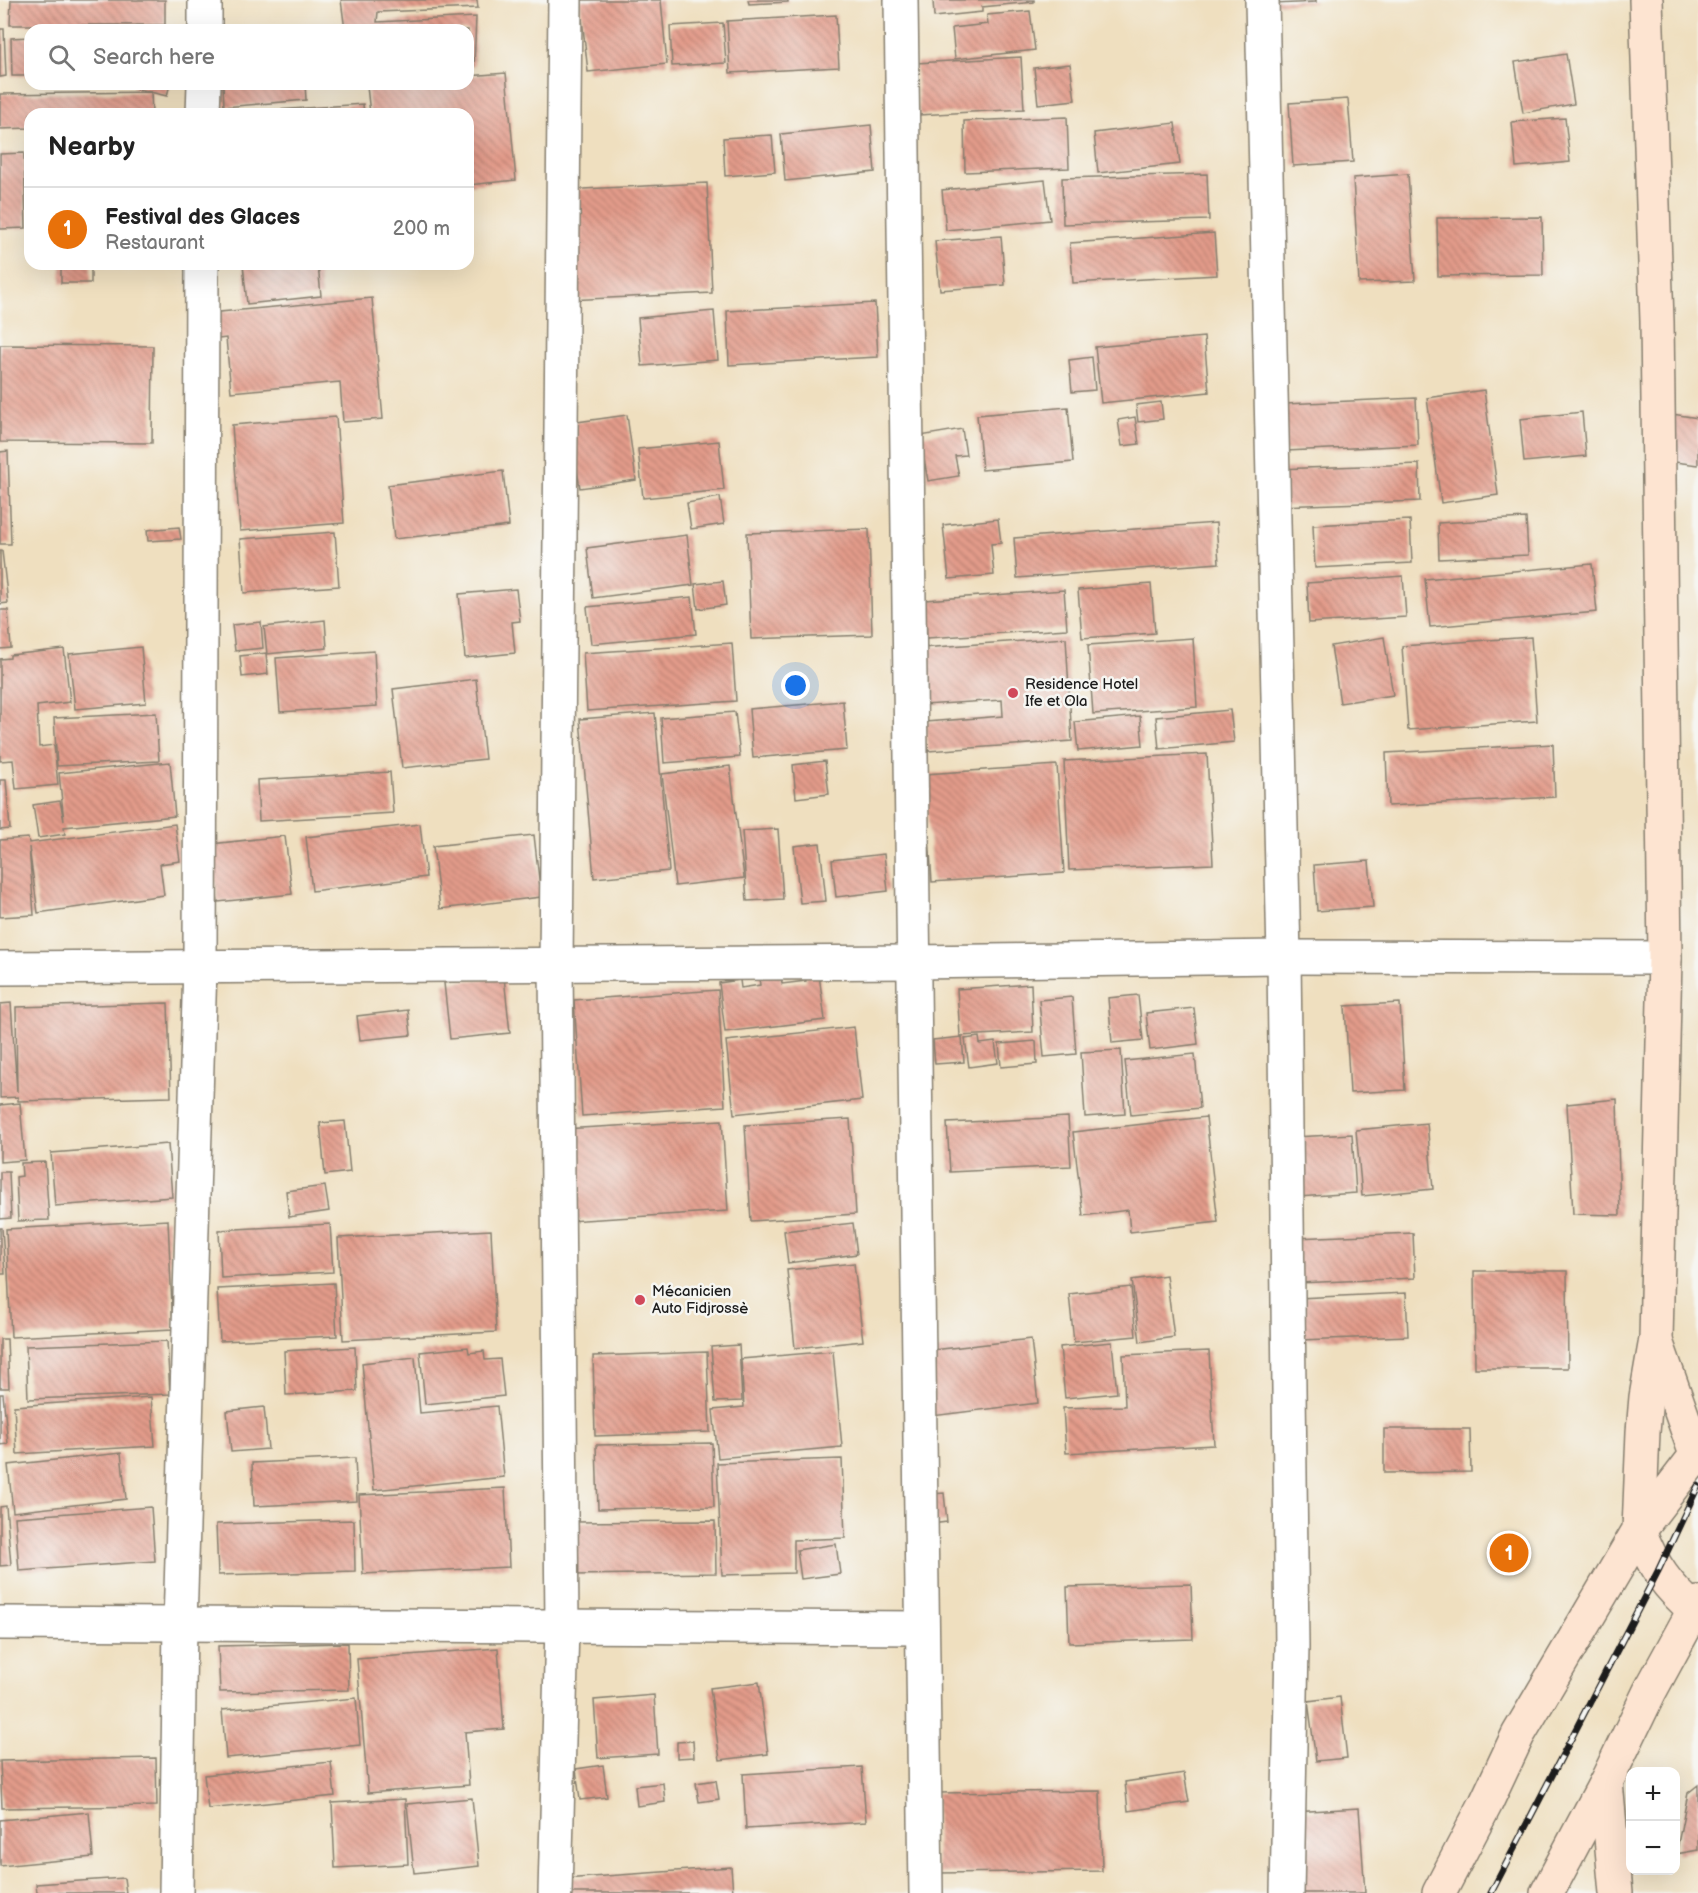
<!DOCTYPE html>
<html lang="en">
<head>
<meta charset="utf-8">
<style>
	:root { --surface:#fff; --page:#f6f6f6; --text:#222; --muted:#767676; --line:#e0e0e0; --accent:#7c3aed }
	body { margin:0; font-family:"Balsamiq Sans",sans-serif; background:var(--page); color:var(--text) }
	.controls { position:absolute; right:18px; bottom:18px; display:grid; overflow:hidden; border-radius:12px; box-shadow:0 6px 24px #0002 }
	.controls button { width:54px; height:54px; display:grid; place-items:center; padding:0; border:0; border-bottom:2px solid var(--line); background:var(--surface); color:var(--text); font:30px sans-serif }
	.you { position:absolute; left:796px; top:686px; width:21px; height:21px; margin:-15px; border:4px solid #fff; border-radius:50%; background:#1a73e8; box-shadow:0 0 0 9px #1a73e833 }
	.badge { display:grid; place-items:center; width:39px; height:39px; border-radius:50%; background:var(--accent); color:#fff; font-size:20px; font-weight:700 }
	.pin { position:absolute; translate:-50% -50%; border:3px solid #fff; box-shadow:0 2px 6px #0006 }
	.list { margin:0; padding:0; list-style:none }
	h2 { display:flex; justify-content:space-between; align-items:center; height:78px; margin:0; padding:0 24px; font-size:26px }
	h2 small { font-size:20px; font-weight:400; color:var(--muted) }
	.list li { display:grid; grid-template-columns:39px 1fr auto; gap:18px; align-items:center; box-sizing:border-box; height:84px; padding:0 24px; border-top:2px solid var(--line) }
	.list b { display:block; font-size:22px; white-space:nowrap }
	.list p { margin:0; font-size:20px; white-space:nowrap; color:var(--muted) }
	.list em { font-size:20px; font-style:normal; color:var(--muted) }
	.icon { flex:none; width:33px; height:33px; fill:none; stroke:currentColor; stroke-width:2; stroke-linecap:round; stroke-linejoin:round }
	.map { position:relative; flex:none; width:1698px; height:1893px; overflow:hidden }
	.search { position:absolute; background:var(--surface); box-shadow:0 6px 24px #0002; left:24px; top:24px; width:450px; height:66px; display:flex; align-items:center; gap:15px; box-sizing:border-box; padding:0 21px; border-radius:18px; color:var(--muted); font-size:22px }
	.panel { position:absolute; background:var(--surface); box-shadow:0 6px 24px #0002; left:24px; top:108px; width:450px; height:162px; border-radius:18px }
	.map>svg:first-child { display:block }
	.building { fill:url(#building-back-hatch) }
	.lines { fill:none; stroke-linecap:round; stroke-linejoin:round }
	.street-casing { stroke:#867e6e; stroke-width:36 }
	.secondary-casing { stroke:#867e6e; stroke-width:36 }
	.street { stroke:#fff; stroke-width:33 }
	.secondary { stroke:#fde4d1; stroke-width:33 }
	.rail-casing { stroke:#1c1c1c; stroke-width:7 }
	.rail { stroke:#f6f6f2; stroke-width:4.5; stroke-dasharray:14; stroke-linecap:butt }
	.poi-dot { fill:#d1495b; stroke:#f6f6f2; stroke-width:2 }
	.labels { text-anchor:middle; stroke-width:5; stroke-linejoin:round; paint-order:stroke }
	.poi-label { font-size:15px; fill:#1c1c1c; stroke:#f6f6f2; text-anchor:start }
</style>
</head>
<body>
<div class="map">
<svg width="1698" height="1893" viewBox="0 0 1698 1893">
	<defs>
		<pattern id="building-back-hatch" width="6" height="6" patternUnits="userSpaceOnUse" patternTransform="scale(1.5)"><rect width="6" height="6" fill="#e39b8a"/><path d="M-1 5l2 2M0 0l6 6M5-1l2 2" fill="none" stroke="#b77e70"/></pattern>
	</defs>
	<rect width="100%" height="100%" fill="#f6f6f2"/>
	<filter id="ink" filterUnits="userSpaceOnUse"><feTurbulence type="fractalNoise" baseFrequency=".0167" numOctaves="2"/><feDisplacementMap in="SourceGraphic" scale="12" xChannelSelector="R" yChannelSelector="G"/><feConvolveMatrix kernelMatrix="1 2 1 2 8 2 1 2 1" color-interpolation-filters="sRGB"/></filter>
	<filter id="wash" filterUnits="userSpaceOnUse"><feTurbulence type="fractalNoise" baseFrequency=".008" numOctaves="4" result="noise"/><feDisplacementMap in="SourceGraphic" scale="24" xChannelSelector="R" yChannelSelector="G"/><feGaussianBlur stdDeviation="1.35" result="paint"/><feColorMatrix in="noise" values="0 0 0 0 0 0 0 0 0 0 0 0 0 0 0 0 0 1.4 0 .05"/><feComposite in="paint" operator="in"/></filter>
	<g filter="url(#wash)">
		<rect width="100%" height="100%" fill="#efdfbf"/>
		<g id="blocks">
			<g class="building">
				<polygon points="11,0 165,0 165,25 10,25"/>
				<polygon points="341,0 477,0 478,8 378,12 377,22 476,17 474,66 468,66 468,30 345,30"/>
				<polygon points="580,0 661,0 667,64 588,72"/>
				<polygon points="748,0 788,0 788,2 749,4"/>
				<polygon points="933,0 1034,0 1034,2 982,7 982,12 934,17"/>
				<polygon points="1249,0 1316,0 1316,2 1250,5"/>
				<polygon points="1030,11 1035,50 955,59 952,28 988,24 987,15"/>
				<polygon points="836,15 839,67 730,73 727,21"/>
				<polygon points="723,23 726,63 672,66 670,26"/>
				<polygon points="0,29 4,29 6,76 0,77"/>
				<polygon points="30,37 30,76 12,76 11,38"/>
				<polygon points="1566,54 1574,104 1523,113 1515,62"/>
				<polygon points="1021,57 1024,109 919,115 916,63"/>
				<polygon points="1070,64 1075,100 1038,104 1034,68"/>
				<polygon points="506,73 516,180 468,185 468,114 370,114 367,86 386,84 468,84 468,76"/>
				<polygon points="134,84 170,84 167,96 133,88"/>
				<polygon points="223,84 305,84 306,100 224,107"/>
				<polygon points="151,92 152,114 30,114 30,128 0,129 0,94"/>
				<polygon points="1348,99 1353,162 1293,166 1289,103"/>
				<polygon points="363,104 364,114 248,114 248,112"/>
				<polygon points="1067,117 1069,168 965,172 964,121"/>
				<polygon points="1565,118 1570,162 1516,167 1512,122"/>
				<polygon points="1175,123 1180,164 1098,173 1094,133"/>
				<polygon points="871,125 875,172 785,181 781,134"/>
				<polygon points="772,135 775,172 725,176 723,138"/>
				<polygon points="24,153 26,228 0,229 0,154"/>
				<polygon points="1207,174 1209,220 1063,224 1062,178"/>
				<polygon points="1408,174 1415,281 1359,283 1353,178"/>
				<polygon points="1045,180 1050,220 946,230 942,190"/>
				<polygon points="707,183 712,293 568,300 562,190"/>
				<polygon points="1542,217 1543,275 1438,276 1437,218"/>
				<polygon points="1214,233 1217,275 1073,283 1070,243"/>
				<polygon points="1001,236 1005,285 940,290 935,241"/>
				<rect x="61" y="264" width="30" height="19"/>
				<polygon points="243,264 318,264 321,296 247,304"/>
				<polygon points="372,298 383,419 343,422 340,382 231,392 226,338 211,340 209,313"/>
				<polygon points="875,303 878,357 729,365 727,311"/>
				<polygon points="714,311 718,360 642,366 638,318"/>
				<polygon points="1204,337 1209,392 1101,403 1095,347"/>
				<polygon points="0,345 153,346 152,443 0,442"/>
				<polygon points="1092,357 1095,390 1072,392 1069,360"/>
				<polygon points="1484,390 1498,495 1441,503 1427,398"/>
				<polygon points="1416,398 1418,445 1263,452 1261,405"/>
				<polygon points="1161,402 1163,419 1138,422 1136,405"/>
				<polygon points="1068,407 1073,462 982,470 977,415"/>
				<polygon points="1582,412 1586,456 1524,462 1520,419"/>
				<polygon points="1672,414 1698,418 1698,465 1667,461"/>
				<polygon points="627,415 636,480 580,488 570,423"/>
				<polygon points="336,417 344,523 240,531 232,425"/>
				<polygon points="1135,417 1139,444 1122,446 1118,420"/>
				<polygon points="962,429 966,455 955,456 959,476 928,481 920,436"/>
				<polygon points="719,441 724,490 643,498 638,449"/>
				<polygon points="8,451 11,544 0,544 0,452"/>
				<polygon points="1419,464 1420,501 1278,506 1276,469"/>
				<polygon points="503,471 509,526 394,539 388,485"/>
				<polygon points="720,497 724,524 691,529 687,503"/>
				<polygon points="1526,518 1528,555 1439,559 1438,523"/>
				<polygon points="998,519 1001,543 991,544 994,575 949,579 943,525"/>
				<polygon points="1410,520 1412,563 1315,568 1313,525"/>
				<polygon points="1216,523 1219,563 1017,578 1014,538"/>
				<polygon points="179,527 181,539 148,541 147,530"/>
				<polygon points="869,529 872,635 751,639 747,533"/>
				<polygon points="335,532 339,586 244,593 240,539"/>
				<polygon points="687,535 693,585 593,598 587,548"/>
				<polygon points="0,551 2,551 8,603 0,604"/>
				<polygon points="1592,564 1597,612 1430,627 1425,579"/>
				<polygon points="1403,576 1406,617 1309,623 1307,583"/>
				<polygon points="723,581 726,605 698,609 695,584"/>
				<polygon points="1151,584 1155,633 1082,638 1078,590"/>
				<polygon points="516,589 520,621 512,622 515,653 465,658 459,594"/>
				<polygon points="1064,590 1067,629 927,638 925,600"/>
				<polygon points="692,597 696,634 591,644 587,607"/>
				<polygon points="0,610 8,610 11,648 0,649"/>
				<polygon points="325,620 327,648 267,654 264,627"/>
				<polygon points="261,622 263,648 235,651 232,625"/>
				<polygon points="1384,637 1393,695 1340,703 1331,646"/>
				<polygon points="1531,637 1537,721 1408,730 1402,646"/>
				<polygon points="1066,638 1072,741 928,751 926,722 1003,716 1002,700 924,705 921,648"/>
				<polygon points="1193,638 1197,707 1093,714 1088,645"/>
				<polygon points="732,643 736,701 587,711 583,653"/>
				<polygon points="141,647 146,703 75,709 69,654"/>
				<polygon points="64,649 70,702 37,706 39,747 54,745 58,785 16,789 13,760 0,761 0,659 10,658 10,655"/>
				<polygon points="374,651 377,706 280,712 276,658"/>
				<polygon points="266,653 268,674 242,677 240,656"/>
				<polygon points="476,679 485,759 402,768 393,689"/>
				<polygon points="843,701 847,750 753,758 749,709"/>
				<polygon points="1230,710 1234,742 1159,749 1156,717"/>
				<polygon points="735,712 740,757 664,763 661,718"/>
				<polygon points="156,713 159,761 57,766 54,718"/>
				<polygon points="655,713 669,871 594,878 580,719"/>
				<polygon points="1140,716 1143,745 1078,751 1075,722"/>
				<polygon points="1553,744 1555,797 1388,806 1386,753"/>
				<polygon points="1207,754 1213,864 1069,870 1064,761"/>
				<polygon points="825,761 829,794 796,798 793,765"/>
				<polygon points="170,762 175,816 64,827 65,834 38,838 33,805 60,801 64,821 59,773"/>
				<polygon points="1057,765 1064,873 932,882 925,774"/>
				<polygon points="730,766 744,878 675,886 662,774"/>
				<polygon points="390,772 393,813 259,821 257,780"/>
				<polygon points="0,780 6,780 10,829 0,830"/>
				<polygon points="175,824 180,861 160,864 164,895 38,913 29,847 34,915 0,917 0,840 28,838 29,843"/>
				<polygon points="420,824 426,877 312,891 306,837"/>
				<polygon points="778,829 783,899 747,901 742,831"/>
				<polygon points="534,835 541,897 440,909 433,846"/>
				<polygon points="285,836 292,894 218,902 211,844"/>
				<polygon points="820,843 826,901 800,903 794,846"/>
				<polygon points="884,854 888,891 836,897 832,860"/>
				<polygon points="1369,861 1373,907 1317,911 1314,865"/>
				<polygon points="780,968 782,984 806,981 806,976 819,975 825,1020 725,1032 719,983 740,980 741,988 760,985 758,971"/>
				<polygon points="504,977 510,1033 450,1039 444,983"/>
				<polygon points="1031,984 1033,1032 960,1036 957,989"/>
				<polygon points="718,990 725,1106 582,1116 574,1000"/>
				<polygon points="1138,995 1143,1040 1112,1043 1108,998"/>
				<polygon points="1072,997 1076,1054 1044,1057 1039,1000"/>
				<polygon points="11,1003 17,1092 16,1007 168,1003 171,1097 18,1101 18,1097 0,1098 0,1004"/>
				<polygon points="1400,1003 1405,1090 1350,1093 1345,1006"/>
				<polygon points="1194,1008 1198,1044 1150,1050 1146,1013"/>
				<polygon points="408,1010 411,1035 360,1040 357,1016"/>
				<polygon points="854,1027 862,1100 734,1114 726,1041"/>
				<polygon points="962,1037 964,1062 935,1064 933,1040"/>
				<polygon points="979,1037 980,1044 995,1042 998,1063 969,1067 965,1039"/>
				<polygon points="1036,1041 1037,1064 1001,1067 999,1044"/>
				<polygon points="1121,1050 1125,1114 1085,1117 1081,1052"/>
				<polygon points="1195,1054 1200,1108 1131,1115 1125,1061"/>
				<polygon points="1617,1099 1620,1215 1573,1214 1567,1104"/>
				<polygon points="20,1103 25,1160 0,1162 0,1105"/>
				<polygon points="1068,1117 1071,1166 950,1172 947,1123"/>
				<polygon points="1206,1117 1218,1222 1130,1232 1128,1210 1083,1216 1073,1132"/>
				<polygon points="850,1119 856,1214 751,1221 745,1125"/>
				<polygon points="722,1120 728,1211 568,1221 563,1129"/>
				<polygon points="345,1121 350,1172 325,1175 320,1123"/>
				<polygon points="1427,1123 1433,1189 1362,1196 1356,1130"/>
				<polygon points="1352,1134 1356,1193 1298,1197 1294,1137"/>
				<polygon points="168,1144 172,1197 55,1206 51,1153"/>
				<polygon points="45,1162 49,1220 18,1221 16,1177 22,1176 21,1163"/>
				<polygon points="0,1172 9,1172 11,1218 0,1219"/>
				<polygon points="325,1186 329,1211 289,1217 286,1191"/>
				<polygon points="168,1220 173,1329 11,1337 6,1229"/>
				<polygon points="853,1223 857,1254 788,1263 784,1231"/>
				<polygon points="330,1224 333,1272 221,1278 219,1230"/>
				<polygon points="0,1228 2,1228 5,1274 0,1274"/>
				<polygon points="491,1230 496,1332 343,1340 338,1238"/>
				<polygon points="1413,1233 1415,1278 1298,1283 1296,1238"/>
				<polygon points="854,1263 863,1341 795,1348 787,1270"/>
				<polygon points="1474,1271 1567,1271 1568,1368 1475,1368"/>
				<polygon points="1166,1275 1174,1337 1140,1342 1132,1280"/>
				<polygon points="334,1283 337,1336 220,1341 217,1289"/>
				<polygon points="1131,1287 1136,1336 1074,1342 1069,1294"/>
				<polygon points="1406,1293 1408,1336 1300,1340 1298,1298"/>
				<polygon points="0,1339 7,1339 9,1388 0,1388"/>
				<polygon points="1031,1339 1038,1403 932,1416 924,1351"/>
				<polygon points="167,1341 170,1394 28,1399 26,1346"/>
				<polygon points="1112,1342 1117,1393 1065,1398 1060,1347"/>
				<polygon points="739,1345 742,1401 715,1402 711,1347"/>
				<polygon points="355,1347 357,1391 286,1395 284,1351"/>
				<polygon points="468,1347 469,1353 484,1351 485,1360 500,1359 504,1396 425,1404 420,1352"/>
				<polygon points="833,1351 842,1447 718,1458 713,1410 744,1407 741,1359"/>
				<polygon points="1209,1351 1214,1445 1066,1453 1063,1408 1125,1406 1123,1355"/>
				<polygon points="707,1352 710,1432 595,1436 593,1356"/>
				<polygon points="415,1357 420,1413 497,1406 504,1477 374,1490 362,1363"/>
				<polygon points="0,1394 3,1394 8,1444 0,1445"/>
				<polygon points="151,1397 155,1446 17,1454 14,1406"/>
				<polygon points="264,1407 268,1449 231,1452 227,1411"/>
				<polygon points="1384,1429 1470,1429 1471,1472 1384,1473"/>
				<polygon points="712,1443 714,1507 598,1509 596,1445"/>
				<polygon points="121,1453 126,1499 13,1512 8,1465"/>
				<polygon points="355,1458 357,1501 254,1506 252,1463"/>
				<polygon points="842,1459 845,1538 794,1540 794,1573 722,1575 717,1463"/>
				<polygon points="505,1488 509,1567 363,1574 359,1495"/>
				<polygon points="944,1493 947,1522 923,1525 920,1495"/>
				<polygon points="6,1506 11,1565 0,1566 0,1507"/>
				<polygon points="151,1507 155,1561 19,1571 15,1517"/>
				<polygon points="354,1520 355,1571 218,1575 216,1524"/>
				<polygon points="715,1521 716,1573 571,1575 571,1522"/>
				<polygon points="836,1544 840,1574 801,1579 797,1550"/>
				<polygon points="1191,1584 1193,1639 1069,1643 1067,1587"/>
				<polygon points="348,1643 349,1690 220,1692 218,1646"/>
				<polygon points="498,1648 504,1729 465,1732 469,1785 368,1793 357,1659"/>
				<polygon points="759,1682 768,1754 720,1760 710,1688"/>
				<polygon points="654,1695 658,1754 598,1758 594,1700"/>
				<polygon points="1340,1697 1347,1758 1316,1761 1308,1701"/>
				<polygon points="356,1698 360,1745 226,1758 222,1710"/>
				<polygon points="693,1741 694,1757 677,1758 677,1742"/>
				<polygon points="156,1758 157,1806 2,1808 0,1761"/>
				<polygon points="331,1762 335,1796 208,1809 204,1775"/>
				<polygon points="603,1765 607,1797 580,1800 576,1769"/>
				<polygon points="862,1767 866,1822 746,1829 743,1774"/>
				<polygon points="1184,1773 1189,1802 1128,1811 1125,1782"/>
				<polygon points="716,1780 719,1799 699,1802 696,1783"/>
				<polygon points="663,1783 665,1802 637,1806 635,1786"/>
				<polygon points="1698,1785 1698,1850 1676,1854 1688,1793"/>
				<polygon points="1100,1791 1102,1871 937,1873 936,1793"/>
				<polygon points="472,1798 479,1866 414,1873 407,1804"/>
				<polygon points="405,1799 408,1864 335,1868 332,1803"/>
				<polygon points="1359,1808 1365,1893 1299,1893 1293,1812"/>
				<polygon points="89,1812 93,1857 0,1866 0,1820"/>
				<polygon points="731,1867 733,1893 565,1893 564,1879"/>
				<polygon points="124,1878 126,1893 37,1893 36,1884"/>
			</g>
		</g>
	</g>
	<g filter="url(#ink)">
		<use href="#blocks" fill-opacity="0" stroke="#867e6e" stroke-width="1.5"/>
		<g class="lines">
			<g class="street-casing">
				<g id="street">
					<polyline points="901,0 926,1893"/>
					<polyline points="1262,0 1284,957 1292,1647 1287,1893"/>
					<polyline points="205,30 205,0"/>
					<polyline points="203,114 204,84"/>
					<polyline points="0,968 914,962 1284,957 1665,958"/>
					<polyline points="0,1623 922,1628"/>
					<polyline points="176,1893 180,1624 200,966 202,264"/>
					<polyline points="555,1893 562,1626 556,964 565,0"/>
				</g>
			</g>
			<g class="secondary-casing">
				<g id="secondary">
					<polyline points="1657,1344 1698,1460"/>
					<path d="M1698 1453 1639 1530C1653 1567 1667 1587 1698 1613"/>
					<polyline points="1606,1782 1616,1893"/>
					<polyline points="1439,1893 1486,1803 1518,1735 1639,1530 1643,1432 1646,1397 1656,1339 1665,958 1657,321 1646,0"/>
					<polyline points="1547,1893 1606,1782 1650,1691 1698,1603"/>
				</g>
			</g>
			<use href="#street" class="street"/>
			<use href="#secondary" class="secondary"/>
			<g class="rail-casing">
				<polyline id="rail" points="1491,1893 1658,1571 1698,1486"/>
			</g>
			<use href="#rail" class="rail"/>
		</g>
	</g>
	<g class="poi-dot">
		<circle cx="1013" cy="693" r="6"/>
		<circle cx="640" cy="1300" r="6"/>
	</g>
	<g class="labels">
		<g class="poi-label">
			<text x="1025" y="689">Residence Hotel<tspan x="1025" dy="17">Ife et Ola</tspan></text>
			<text x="652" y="1296">Mécanicien<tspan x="652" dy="17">Auto Fidjrossè</tspan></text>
		</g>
	</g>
</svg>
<div class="controls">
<button>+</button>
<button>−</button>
</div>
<div class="you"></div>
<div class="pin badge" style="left:1509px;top:1553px;background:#e8710a">1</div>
<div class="search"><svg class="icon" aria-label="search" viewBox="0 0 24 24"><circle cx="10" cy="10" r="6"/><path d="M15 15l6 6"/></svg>Search here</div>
<section class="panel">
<h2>Nearby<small></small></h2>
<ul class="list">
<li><span class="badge" style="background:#e8710a">1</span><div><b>Festival des Glaces</b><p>Restaurant</p></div><em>200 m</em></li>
</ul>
</section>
</div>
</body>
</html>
